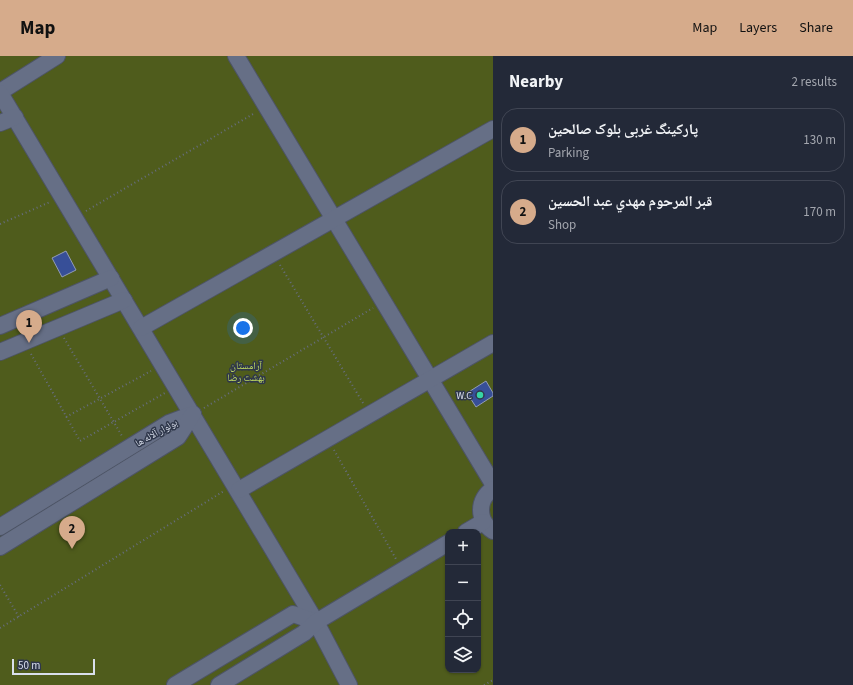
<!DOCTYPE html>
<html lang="en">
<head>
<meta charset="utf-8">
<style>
	:root { --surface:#232938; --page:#2b3140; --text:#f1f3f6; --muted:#a3a6ae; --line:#404553; --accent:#d6ab8b }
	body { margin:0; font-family:"Source Sans 3","Noto Naskh Arabic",sans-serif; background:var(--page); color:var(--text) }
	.controls { position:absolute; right:12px; bottom:12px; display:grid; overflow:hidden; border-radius:8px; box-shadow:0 1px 3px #0004 }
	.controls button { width:36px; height:36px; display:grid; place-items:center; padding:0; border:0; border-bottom:1px solid var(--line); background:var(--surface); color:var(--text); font:20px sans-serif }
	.scale { position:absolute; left:12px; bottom:10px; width:83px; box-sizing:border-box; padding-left:4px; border:2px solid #d9dfec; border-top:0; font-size:11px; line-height:14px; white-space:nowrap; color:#d9dfec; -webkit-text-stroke:3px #2f374b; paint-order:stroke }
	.you { position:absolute; left:243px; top:272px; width:14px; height:14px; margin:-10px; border:3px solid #fff; border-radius:50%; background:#1a73e8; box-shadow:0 0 0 6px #1a73e833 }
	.badge { display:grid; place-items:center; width:26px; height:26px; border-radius:50%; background:var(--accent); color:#111; font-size:13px; font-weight:700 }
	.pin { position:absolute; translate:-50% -33px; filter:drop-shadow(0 1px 2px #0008) }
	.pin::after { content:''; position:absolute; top:21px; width:14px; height:12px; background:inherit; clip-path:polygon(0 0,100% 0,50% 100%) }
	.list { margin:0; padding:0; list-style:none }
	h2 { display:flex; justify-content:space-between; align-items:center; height:52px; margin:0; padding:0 16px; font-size:17px }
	h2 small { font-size:13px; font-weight:400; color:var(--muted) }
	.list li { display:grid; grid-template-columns:26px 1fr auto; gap:12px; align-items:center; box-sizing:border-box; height:64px; margin:0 8px 8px; padding:0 8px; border:1px solid var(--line); border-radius:16px }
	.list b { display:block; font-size:15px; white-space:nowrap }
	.list p { margin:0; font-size:13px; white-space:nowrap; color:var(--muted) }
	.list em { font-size:13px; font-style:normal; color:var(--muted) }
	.icon { flex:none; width:22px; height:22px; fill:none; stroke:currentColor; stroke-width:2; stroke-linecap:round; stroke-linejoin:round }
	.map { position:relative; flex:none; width:493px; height:629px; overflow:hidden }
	header { display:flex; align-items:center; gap:24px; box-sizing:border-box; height:56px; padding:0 20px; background:var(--accent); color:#111 }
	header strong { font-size:19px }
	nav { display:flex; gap:22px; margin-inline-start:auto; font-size:14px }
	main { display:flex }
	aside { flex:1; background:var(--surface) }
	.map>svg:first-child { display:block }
	.green { fill:#4f5c1c; fill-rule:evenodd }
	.building { fill:#374f98; stroke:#929cb5 }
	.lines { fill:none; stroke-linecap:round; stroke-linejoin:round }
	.minor-casing { stroke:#4d5465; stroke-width:18 }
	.path { stroke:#676e80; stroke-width:2; stroke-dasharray:1 3; stroke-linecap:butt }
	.minor { stroke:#666f86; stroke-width:16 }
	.poi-dot { fill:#37d4a6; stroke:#2f374b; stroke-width:1.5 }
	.labels { text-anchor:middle; stroke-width:3; stroke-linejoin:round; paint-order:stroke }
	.park-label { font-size:10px; fill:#c2dd60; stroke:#2f374b }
	.poi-label { font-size:10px; fill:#d9dfec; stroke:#2f374b; text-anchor:end }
	.street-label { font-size:10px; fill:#d9dfec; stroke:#2f374b }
</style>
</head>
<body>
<header>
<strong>Map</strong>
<nav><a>Map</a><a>Layers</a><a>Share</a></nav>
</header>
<main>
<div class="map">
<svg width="493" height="629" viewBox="0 0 493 629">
	<rect width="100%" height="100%" fill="#2f374b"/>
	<path class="green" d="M0 0H493V629H0ZM448 476H478V614H448Z"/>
	<g class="building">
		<polygon points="66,195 76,214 62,221 52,202"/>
		<polygon points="486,325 493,337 493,340 476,351 467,337"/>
	</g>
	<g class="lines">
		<g class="minor-casing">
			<g id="minor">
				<polyline points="236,0 493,428"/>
				<polyline points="0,36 57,0"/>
				<polyline points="0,37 316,566 349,629"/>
				<polyline points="0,67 15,61"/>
				<polyline points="0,270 111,222"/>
				<polyline points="141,272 493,73"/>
				<polyline points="0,296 124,244"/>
				<path d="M493 433C477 443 477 465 493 475"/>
				<polyline points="239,434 493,287"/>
				<polyline points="0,471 169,367 193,358"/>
				<polyline points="466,476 483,466"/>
				<polyline points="0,491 178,381 193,358"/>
				<polyline points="175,629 293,558 316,566"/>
				<polyline points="219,629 304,577 316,566 448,487"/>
			</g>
		</g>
		<g class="path">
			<polyline points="86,155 255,57"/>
			<polyline points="0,168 50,146"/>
			<polyline points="280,209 363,347"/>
			<polyline points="64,282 122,380"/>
			<polyline points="31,298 80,385 165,337"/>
			<polyline points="204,352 373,252"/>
			<polyline points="66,361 151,315"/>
			<polyline points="334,394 396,503"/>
			<polyline points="0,529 19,561"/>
			<polyline points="0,572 224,435"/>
			<polyline points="484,629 493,624"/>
		</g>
		<use href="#minor" class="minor"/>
	</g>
	<circle class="poi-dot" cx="480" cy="339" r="4"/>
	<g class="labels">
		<g class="park-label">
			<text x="246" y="313">آرامستان<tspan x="246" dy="12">بهشت رضا</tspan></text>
		</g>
		<g class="poi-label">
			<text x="472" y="343">W.C</text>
		</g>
		<g class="street-label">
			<text transform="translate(156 376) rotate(-29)" y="4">بولوار آلاله ها</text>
		</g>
	</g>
</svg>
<div class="controls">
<button>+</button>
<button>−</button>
<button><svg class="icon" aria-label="locate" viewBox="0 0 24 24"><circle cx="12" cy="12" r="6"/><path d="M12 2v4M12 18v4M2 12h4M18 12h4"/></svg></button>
<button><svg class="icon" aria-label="layers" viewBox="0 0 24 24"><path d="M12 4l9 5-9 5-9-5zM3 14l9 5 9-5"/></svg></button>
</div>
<div class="scale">50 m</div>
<div class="you"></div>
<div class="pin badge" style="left:29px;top:287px">1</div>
<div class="pin badge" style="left:72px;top:493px">2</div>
</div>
<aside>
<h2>Nearby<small>2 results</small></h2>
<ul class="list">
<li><span class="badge">1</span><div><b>پارکینگ غربی بلوک صالحین</b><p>Parking</p></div><em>130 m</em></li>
<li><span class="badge">2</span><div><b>قبر المرحوم مهدي عبد الحسين</b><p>Shop</p></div><em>170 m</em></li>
</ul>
</aside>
</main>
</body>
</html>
